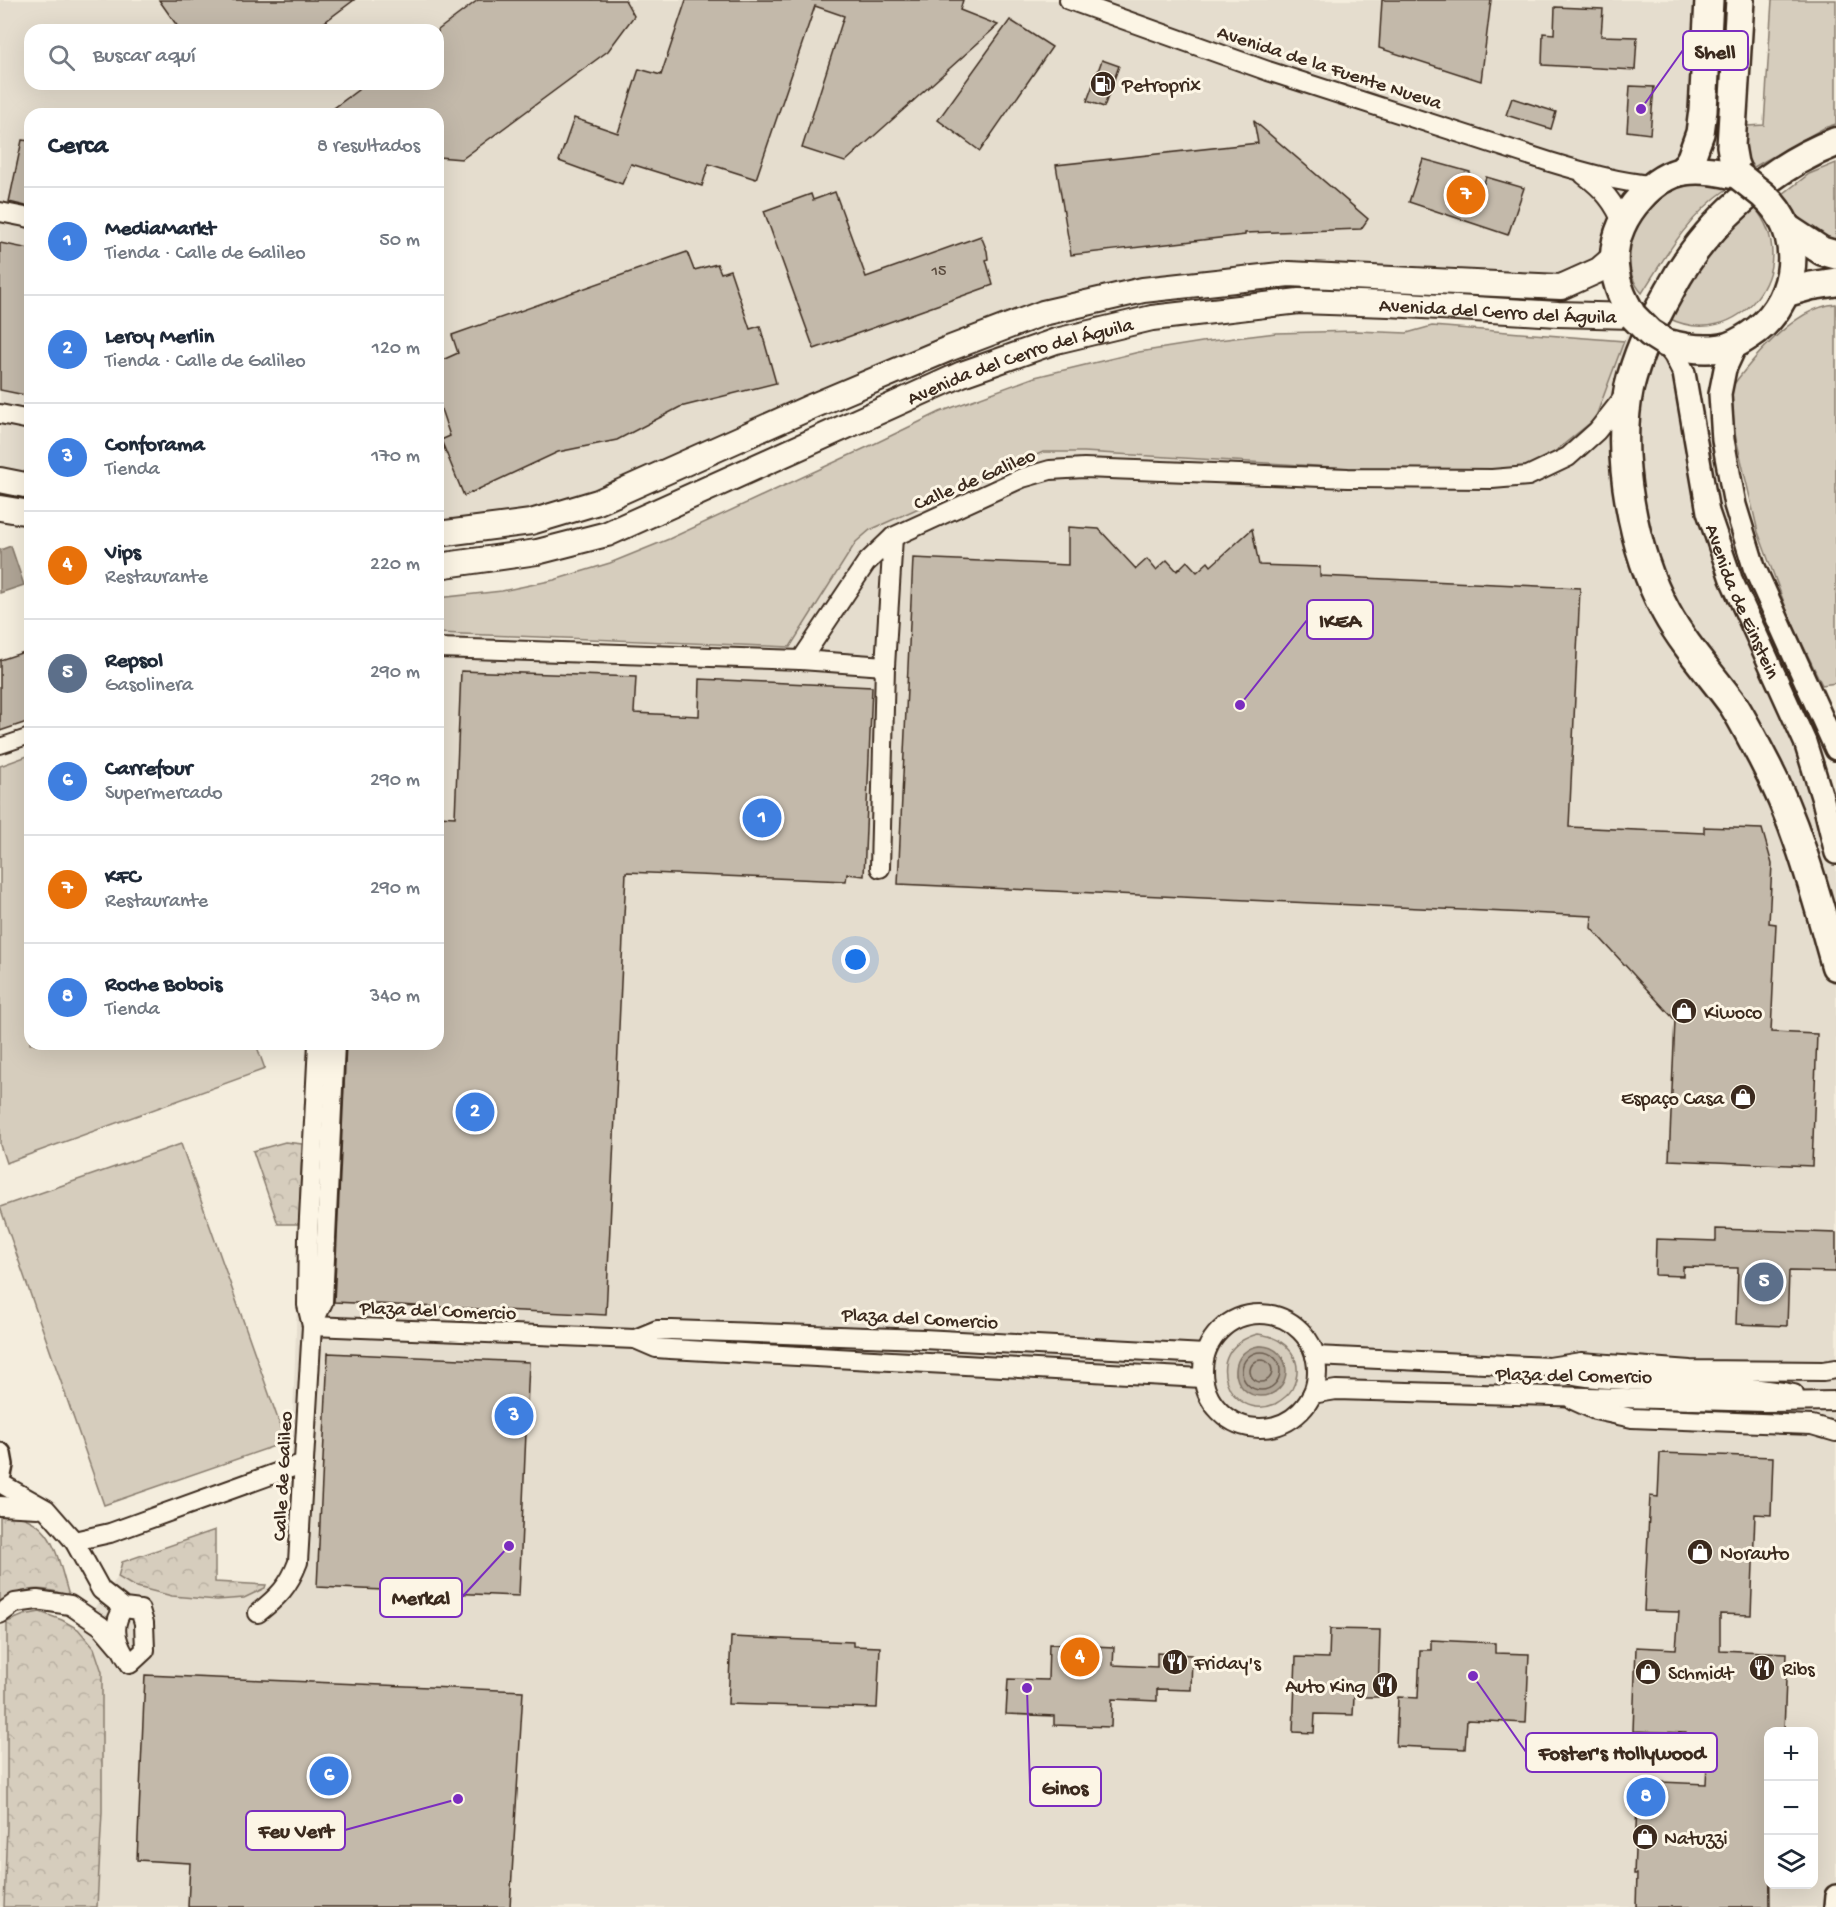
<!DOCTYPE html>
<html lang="es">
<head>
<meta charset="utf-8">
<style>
	:root { --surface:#fff; --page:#f6f6f7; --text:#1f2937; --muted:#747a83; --line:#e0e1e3; --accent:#0b8043 }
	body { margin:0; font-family:"Gochi Hand",sans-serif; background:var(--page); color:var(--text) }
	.controls { position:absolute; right:18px; bottom:18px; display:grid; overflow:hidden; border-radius:12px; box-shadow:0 6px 24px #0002 }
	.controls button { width:54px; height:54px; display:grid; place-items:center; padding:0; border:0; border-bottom:2px solid var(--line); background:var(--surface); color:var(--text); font:30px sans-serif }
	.you { position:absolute; left:856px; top:960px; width:21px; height:21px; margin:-15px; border:4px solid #fff; border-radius:50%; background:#1a73e8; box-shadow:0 0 0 9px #1a73e833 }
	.badge { display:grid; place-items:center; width:39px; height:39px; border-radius:50%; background:var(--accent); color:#fff; font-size:20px; font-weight:700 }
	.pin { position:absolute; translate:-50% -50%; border:3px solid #fff; box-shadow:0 2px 6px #0006 }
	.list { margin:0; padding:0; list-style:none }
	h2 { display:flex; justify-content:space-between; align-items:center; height:78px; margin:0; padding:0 24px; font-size:26px }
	h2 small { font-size:20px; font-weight:400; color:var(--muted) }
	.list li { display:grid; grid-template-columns:39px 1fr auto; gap:18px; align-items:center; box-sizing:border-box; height:108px; padding:0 24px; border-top:2px solid var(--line) }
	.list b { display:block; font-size:22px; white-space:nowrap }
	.list p { margin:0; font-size:20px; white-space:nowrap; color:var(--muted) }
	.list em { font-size:20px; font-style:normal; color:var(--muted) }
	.icon { flex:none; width:33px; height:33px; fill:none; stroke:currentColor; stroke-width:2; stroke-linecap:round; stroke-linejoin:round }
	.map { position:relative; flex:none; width:1836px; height:1907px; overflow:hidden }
	.search { position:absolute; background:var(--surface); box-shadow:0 6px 24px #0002; left:24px; top:24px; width:420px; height:66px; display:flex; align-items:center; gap:15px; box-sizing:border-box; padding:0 21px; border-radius:18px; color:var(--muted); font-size:22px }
	.panel { position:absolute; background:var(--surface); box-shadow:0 6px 24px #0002; left:24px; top:108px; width:420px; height:942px; border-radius:18px }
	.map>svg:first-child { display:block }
	.built { fill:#e5ddce; fill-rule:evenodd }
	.green { fill:#d6cdbd; stroke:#887c6e; stroke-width:1.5; fill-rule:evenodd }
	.park { fill:url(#park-crowns); stroke:#887c6e; stroke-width:1.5 }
	.water { fill:#b0a596; stroke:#817466; stroke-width:1.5 }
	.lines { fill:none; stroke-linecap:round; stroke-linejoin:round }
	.shore { stroke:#6a5b4e; stroke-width:1.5 }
	.building { fill:#c3b9aa; stroke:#3b2a1e; stroke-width:1.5 }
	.pedestrian-casing { stroke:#3b2a1e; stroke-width:18 }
	.minor-casing { stroke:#3b2a1e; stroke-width:22 }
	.tertiary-casing { stroke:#3b2a1e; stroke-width:26 }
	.secondary-casing { stroke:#3b2a1e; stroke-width:28 }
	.primary-casing { stroke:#3b2a1e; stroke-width:32 }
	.trunk-casing { stroke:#3b2a1e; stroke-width:33 }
	.pedestrian { stroke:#fcf5e5; stroke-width:14 }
	.minor { stroke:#fcf5e5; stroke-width:18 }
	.tertiary { stroke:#fcf5e5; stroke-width:21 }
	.secondary { stroke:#fcf5e5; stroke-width:24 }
	.primary { stroke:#fcf5e5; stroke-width:27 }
	.trunk { stroke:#fcf5e5; stroke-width:28 }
	.primary-bridge-casing { stroke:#3b2a1e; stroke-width:32; stroke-linecap:butt }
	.primary-bridge { stroke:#fcf5e5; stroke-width:27 }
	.labels { text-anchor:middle; stroke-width:6; stroke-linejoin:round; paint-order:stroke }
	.number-label { font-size:16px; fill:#5d4e41 }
	.street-label { font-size:20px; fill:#3b2a1e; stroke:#fcf5e5 }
	.poi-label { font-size:20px; fill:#3b2a1e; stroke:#fcf5e5; text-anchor:start }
	.leader { fill:none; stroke:#7b2cbf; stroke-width:2 }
	.callout-dot { fill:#7b2cbf; stroke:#fcf5e5; stroke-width:2 }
	.callout { fill:#fcf5e5; stroke:#7b2cbf; stroke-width:2 }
	.callout-label { font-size:21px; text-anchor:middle; font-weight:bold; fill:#3b2a1e }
</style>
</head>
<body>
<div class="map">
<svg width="1836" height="1907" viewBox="0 0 1836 1907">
	<defs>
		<pattern id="park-crowns" width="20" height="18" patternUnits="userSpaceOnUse" patternTransform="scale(1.5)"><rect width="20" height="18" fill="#d6cdbd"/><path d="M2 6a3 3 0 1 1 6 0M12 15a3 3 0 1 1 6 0" fill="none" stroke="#b9b0a2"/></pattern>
	</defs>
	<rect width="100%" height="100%" fill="#f4eddd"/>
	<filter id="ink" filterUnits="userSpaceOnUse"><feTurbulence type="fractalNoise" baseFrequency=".0167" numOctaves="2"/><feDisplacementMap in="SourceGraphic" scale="12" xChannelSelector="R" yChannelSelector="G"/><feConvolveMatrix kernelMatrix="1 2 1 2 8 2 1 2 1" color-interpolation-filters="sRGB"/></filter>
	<g filter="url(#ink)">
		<g class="built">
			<path d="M0 0H1709L1700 133 1616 241 1561 287 1289 274 1043 313 598 502 438 534V114H30V486L0 480ZM30 30H438V84H30Z"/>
			<path d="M1633 316 1666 343 1695 445 1836 853V1892L1834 1907H0V1627L24 1615 40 1612 62 1620 78 1629 118 1577 133 1586 244 1598 273 1585 280 1578 288 1559 306 1044H438V634L672 646 790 647 856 542 870 530 1043 452H1084L1349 468 1485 473 1595 420ZM1768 1732H1814V1884H1768Z"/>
		</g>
		<g class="green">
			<path d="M1772 0H1836V124L1824 128 1754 167C1743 158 1747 139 1747 126L1764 125Z"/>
			<polygon points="1836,163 1836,243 1805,226 1783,194 1809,174"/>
			<path d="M1694 183 1717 185 1727 189C1689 215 1666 255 1642 293 1620 268 1629 224 1651 203 1663 191 1678 187 1694 183Z"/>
			<path d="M1755 208C1804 268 1738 353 1668 318 1693 277 1718 238 1755 208Z"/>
			<path d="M1836 304V683L1822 685 1789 616 1758 532 1735 434 1731 388C1754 357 1795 307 1836 304Z"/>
			<polygon points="1432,326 1624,341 1595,419 1553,453 1524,468 1485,473 1349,468 1084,452 1043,452 870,530 856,542 790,647 438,633 438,598 502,591 554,580 610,563 669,539 876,443 940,412 1035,377 1139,352 1202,342 1276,333 1356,331 1407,333"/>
			<polygon points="30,755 30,1044 256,1044 265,1069 6,1163 0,1145 0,766"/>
			<polygon points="181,1144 286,1442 104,1505 0,1207"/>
			<path d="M1258 1334C1286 1337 1307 1360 1292 1389 1288 1396 1282 1400 1275 1404 1230 1423 1197 1350 1258 1334ZM1259 1346C1271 1347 1278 1352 1285 1363L1275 1392 1267 1395H1259L1236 1375C1236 1359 1243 1350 1259 1346Z"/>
		</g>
		<g class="park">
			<polygon points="285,1142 302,1144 299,1224 278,1224 253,1151"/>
			<path d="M0 1513C54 1516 56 1553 69 1596 45 1586 21 1586 0 1603Z"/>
			<polygon points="215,1530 215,1582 266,1585 265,1588 244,1598 217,1600 172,1596 133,1586 118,1577 122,1562"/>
			<polygon points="40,1612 62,1620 78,1629 94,1648 102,1672 102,1812 97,1907 4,1907 7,1825 7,1622 24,1615"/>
		</g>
		<g class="water">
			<polygon points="11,546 24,585 0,593 0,550"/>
			<circle cx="1261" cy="1371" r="25"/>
		</g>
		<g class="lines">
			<g class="shore">
				<circle cx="1261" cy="1371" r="19"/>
				<circle cx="1261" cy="1371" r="11"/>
			</g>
		</g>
		<g class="building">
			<polygon points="159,0 354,0 314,30 180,30"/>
			<polygon points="478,0 625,0 634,16 608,51 462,159 438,157 438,114 326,114 366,84 438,84 438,30"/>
			<polygon points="686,0 963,0 960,10 998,25 845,162 802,148 844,16 815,6 756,179 709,164 702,186 631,164 622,184 559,161 574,118 618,133 639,69 661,75"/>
			<polygon points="1382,0 1491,0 1481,81 1379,48"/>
			<polygon points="1555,7 1603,9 1601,36 1637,37 1635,70 1542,65 1543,33 1554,34"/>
			<polygon points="1010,20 1052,47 980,151 938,120"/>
			<polygon points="1102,60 1119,66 1104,107 1087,101"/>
			<polygon points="1630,86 1654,87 1650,134 1627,131"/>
			<polygon points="1512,98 1556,112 1551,129 1506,115"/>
			<polygon points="1254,121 1368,219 1361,229 1245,233 1245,235 1071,255 1056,165 1258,143"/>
			<polygon points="22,140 30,141 30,207 9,202"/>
			<polygon points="1423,159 1470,172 1466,204 1476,206 1486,177 1524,188 1508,235 1409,202"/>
			<polygon points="835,192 866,277 981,236 987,251 988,259 986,260 993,285 814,349 764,211 811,194 813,200"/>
			<polygon points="0,243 30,249 30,396 0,390"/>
			<polygon points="687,252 694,270 717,264 721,273 730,270 750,329 760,326 776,383 680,407 617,440 558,452 464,496 441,440 450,436 438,400 438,362 458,353 452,335"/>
			<polygon points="1068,527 1099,529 1136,569 1147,559 1156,570 1167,560 1177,571 1187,561 1197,572 1208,562 1211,566 1252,529 1259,565 1320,567 1320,576 1580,588 1569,827 1704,833 1704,827 1762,829 1772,864 1769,923 1776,924 1771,1032 1817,1034 1812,1166 1669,1160 1675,1020 1591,928 1592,916 898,884 913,558 1068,565"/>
			<polygon points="30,650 30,721 0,731 0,660"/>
			<polygon points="461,671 636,677 634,713 699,716 700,679 872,687 864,876 847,874 846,881 626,872 606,1315 334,1302 346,1044 438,1044 438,816 455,817"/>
			<polygon points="1716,1229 1836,1233 1836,1272 1789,1271 1787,1326 1736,1324 1738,1268 1683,1267 1683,1276 1655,1275 1656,1239 1716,1241"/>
			<polygon points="328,1353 529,1362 519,1596 317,1587"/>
			<polygon points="1660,1453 1773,1457 1771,1515 1755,1514 1751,1615 1720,1614 1720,1650 1787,1653 1784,1731 1768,1731 1770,1907 1636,1907 1637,1874 1634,1874 1638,1781 1706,1784 1708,1743 1686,1742 1686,1733 1633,1731 1636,1647 1676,1649 1679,1612 1644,1611 1650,1496 1658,1497"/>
			<polygon points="1330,1629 1380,1630 1378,1697 1354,1697 1353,1715 1315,1714 1314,1733 1293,1732 1296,1657 1329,1658"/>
			<polygon points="731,1637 853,1642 853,1646 880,1647 877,1708 728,1704"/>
			<polygon points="1431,1640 1495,1643 1495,1653 1529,1654 1526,1723 1467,1720 1465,1749 1396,1746 1398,1697 1418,1698 1420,1650 1431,1650"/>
			<polygon points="1049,1644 1114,1647 1113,1665 1157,1667 1157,1653 1192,1655 1191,1690 1157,1689 1157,1701 1112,1699 1111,1727 1054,1725 1054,1716 1006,1714 1008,1679 1048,1680"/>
			<polygon points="145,1675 523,1691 510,1907 188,1907 190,1863 137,1860"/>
		</g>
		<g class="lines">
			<g class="pedestrian-casing">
				<polyline id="pedestrian" points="0,746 30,736"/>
			</g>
			<g class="minor-casing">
				<g id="minor">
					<path d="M1069 0 1268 71 1550 162C1583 172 1618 182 1652 185"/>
					<path d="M1584 175C1603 189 1614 202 1623 224"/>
					<polyline points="0,212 30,218"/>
					<polyline points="0,414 30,420"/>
					<polyline points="438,648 801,660 885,666"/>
					<polyline points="801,660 866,563 893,537 1022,478 1050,470 1084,468 1348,478 1492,479 1528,476 1568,457 1597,431 1626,394"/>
					<polyline points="880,868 885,666 893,537"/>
					<circle cx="1260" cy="1371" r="57"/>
					<polyline points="312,1326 635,1339 656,1348 670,1349 1202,1378"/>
					<polyline points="312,1326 323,1302 335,1044"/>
					<polyline points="635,1339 657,1330 672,1330 923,1339 1205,1354"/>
					<polyline points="1315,1356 1549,1367 1581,1362 1690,1370 1823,1371 1836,1369"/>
					<path d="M1553 1369C1583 1380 1614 1379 1645 1381 1695 1384 1745 1385 1794 1394"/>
					<polyline points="1312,1394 1336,1390 1764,1402 1836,1401"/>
					<polyline points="1573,1400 1595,1410 1632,1418 1812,1425 1836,1432"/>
					<path d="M0 1483 46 1509 74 1541 101 1590 124 1608 140 1610 144 1623 145 1650 130 1664C118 1646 109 1627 124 1608"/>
					<polyline points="0,1506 38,1508"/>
					<polyline points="74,1541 110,1533 304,1463"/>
					<path d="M258 1613C278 1597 289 1586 298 1562L312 1326 307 1305 308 1237 318 1044"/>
					<polyline points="0,1614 15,1603 37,1600 70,1605 101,1626 118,1646"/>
				</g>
			</g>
			<g class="tertiary-casing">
				<g id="tertiary">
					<path id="s1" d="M1666 343 1675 355 1684 373 1708 512 1731 579 1805 742 1823 800 1836 853"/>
					<polyline points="1737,343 1725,369 1720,394 1723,440 1735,505 1754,567 1836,749"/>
					<polyline points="0,1454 2,1465 0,1475"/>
					<polyline points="1835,1907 1836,1896"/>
				</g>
			</g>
			<g class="secondary-casing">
				<g id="secondary">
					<polyline points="0,480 30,486"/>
					<polyline points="0,508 30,513"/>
					<polyline points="438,534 531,522 598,502 813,406 948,349 1043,313 1143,290 1289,274 1561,287 1599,270 1614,257"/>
					<path id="s2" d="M438 566 537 552 607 534 962 374 1056 341 1152 318 1299 301 1389 304 1558 314 1633 316"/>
				</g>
			</g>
			<g class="primary-casing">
				<g id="primary">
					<polyline points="1683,171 1691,158 1700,133 1703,110 1709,0"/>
					<polyline points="1739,176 1734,163 1731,146 1740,0"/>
					<polyline points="1787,228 1822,251 1836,255"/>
					<polyline points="1785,293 1810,286 1836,282"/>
					<path d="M1633 316C1607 276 1607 234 1641 197 1652 185 1667 174 1684 171 1702 168 1721 172 1739 176"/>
					<path d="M1666 343C1684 348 1702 351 1721 348 1732 347 1741 341 1750 335 1794 307 1807 243 1771 203"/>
				</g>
			</g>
			<g class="trunk-casing">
				<path id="trunk" d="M1836 142C1768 168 1703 226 1670 290 1653 320 1637 354 1629 388 1615 457 1633 551 1666 612 1685 647 1712 675 1734 706 1744 722 1753 740 1762 757 1797 822 1816 895 1836 966"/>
			</g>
			<use href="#pedestrian" class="pedestrian"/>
			<use href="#minor" class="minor"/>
			<use href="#tertiary" class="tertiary"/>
			<use href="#secondary" class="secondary"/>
			<use href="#primary" class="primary"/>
			<use href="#trunk" class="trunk"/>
			<g class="primary-bridge-casing">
				<g id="primary-bridge">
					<polyline points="1739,176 1763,195 1771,203"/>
					<polyline points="1633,316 1650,333 1666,343"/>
				</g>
			</g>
			<use href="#primary-bridge" class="primary-bridge"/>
		</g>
	</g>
	<defs>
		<g id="fuel-disc" transform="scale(1.35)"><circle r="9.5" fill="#3b2a1e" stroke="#fcf5e5"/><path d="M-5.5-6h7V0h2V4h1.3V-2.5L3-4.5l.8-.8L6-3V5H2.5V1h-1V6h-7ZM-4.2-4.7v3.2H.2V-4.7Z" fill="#fff"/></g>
		<g id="shop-disc" transform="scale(1.35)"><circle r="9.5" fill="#3b2a1e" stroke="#fcf5e5"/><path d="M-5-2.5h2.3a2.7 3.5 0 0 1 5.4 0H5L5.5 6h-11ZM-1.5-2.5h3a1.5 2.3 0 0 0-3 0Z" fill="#fff"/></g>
		<g id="restaurant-disc" transform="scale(1.35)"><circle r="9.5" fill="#3b2a1e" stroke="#fcf5e5"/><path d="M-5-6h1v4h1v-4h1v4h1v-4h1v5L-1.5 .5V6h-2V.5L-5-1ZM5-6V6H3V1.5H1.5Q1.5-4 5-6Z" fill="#fff"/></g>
	</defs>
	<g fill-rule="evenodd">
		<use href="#fuel-disc" x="1103" y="84"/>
		<use href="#shop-disc" x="1684" y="1011"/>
		<use href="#shop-disc" x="1743" y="1097"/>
		<use href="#shop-disc" x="1700" y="1552"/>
		<use href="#restaurant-disc" x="1175" y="1662"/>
		<use href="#restaurant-disc" x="1762" y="1668"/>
		<use href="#shop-disc" x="1648" y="1672"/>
		<use href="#restaurant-disc" x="1385" y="1685"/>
		<use href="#shop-disc" x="1645" y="1837"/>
	</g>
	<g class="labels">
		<g class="number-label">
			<text x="939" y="275">15</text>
		</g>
		<g class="street-label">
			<text transform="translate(1330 66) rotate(18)" y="7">Avenida de la Fuente Nueva</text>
			<text dy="7" stroke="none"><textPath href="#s2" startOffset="1107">Avenida del Cerro del Águila</textPath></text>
			<text dy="7" stroke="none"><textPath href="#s2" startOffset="621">Avenida del Cerro del Águila</textPath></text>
			<text transform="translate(974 478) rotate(-23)" y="7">Calle de Galileo</text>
			<text dy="7" stroke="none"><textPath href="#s1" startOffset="272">Avenida de Einstein</textPath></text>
			<text transform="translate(438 1309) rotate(2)" y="7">Plaza del Comercio</text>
			<text transform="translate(920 1317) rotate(3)" y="7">Plaza del Comercio</text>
			<text transform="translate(1574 1374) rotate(1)" y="7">Plaza del Comercio</text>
			<text transform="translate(281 1476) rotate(-87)" y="7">Calle de Galileo</text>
		</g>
		<g class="poi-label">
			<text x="1122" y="91">Petroprix</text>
			<text x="1704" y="1018">Kiwoco</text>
			<text x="1724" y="1104" text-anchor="end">Espaço Casa</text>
			<text x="1720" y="1559">Norauto</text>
			<text x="1194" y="1669">Friday's</text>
			<text x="1782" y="1675">Ribs</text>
			<text x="1668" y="1679">Schmidt</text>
			<text x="1366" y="1692" text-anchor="end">Auto King</text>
			<text x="1664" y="1844">Natuzzi</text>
		</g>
	</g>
	<path class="leader" d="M1641 109L1683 50M1240 705L1307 620M509 1546L462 1597M1473 1676L1526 1752M1027 1688L1030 1787M458 1799L345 1830"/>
	<g class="callout-dot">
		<circle cx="1641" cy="109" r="6"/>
		<circle cx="1240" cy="705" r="6"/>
		<circle cx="509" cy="1546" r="6"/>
		<circle cx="1473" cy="1676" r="6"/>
		<circle cx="1027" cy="1688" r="6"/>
		<circle cx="458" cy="1799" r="6"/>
	</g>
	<g class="callout">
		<rect x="1683" y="31" width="65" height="39" rx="6"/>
		<rect x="1307" y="600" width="66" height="39" rx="6"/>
		<rect x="380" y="1578" width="82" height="39" rx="6"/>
		<rect x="1526" y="1733" width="191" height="39" rx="6"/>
		<rect x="1030" y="1767" width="71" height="39" rx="6"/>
		<rect x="246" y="1811" width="99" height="39" rx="6"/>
	</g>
	<g class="callout-label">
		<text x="1715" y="58">Shell</text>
		<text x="1340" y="627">IKEA</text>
		<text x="421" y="1604">Merkal</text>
		<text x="1622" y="1759">Foster's Hollywood</text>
		<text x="1065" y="1794">Ginos</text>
		<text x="296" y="1837">Feu Vert</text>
	</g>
</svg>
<div class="controls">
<button>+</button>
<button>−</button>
<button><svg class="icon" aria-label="layers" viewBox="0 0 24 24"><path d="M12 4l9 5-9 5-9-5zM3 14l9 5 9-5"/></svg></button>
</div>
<div class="you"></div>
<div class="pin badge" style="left:762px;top:818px;background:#3f7fe0">1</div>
<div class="pin badge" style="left:475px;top:1112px;background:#3f7fe0">2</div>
<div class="pin badge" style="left:514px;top:1416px;background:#3f7fe0">3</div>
<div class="pin badge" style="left:1080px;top:1657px;background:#e8710a">4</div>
<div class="pin badge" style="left:1764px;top:1282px;background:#5c6f8a">5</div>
<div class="pin badge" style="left:329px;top:1776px;background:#3f7fe0">6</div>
<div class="pin badge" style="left:1466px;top:195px;background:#e8710a">7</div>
<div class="pin badge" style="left:1646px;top:1797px;background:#3f7fe0">8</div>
<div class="search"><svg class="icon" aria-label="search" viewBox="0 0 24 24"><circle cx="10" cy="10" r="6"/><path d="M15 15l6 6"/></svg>Buscar aquí</div>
<section class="panel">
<h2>Cerca<small>8 resultados</small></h2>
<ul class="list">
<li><span class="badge" style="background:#3f7fe0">1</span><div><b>MediaMarkt</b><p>Tienda · Calle de Galileo</p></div><em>50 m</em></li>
<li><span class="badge" style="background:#3f7fe0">2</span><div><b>Leroy Merlin</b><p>Tienda · Calle de Galileo</p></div><em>120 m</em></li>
<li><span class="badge" style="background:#3f7fe0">3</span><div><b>Conforama</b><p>Tienda</p></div><em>170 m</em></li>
<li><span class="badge" style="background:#e8710a">4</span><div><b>Vips</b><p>Restaurante</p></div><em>220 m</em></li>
<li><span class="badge" style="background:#5c6f8a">5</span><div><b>Repsol</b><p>Gasolinera</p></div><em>290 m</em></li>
<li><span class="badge" style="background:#3f7fe0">6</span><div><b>Carrefour</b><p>Supermercado</p></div><em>290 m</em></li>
<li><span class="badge" style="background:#e8710a">7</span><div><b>KFC</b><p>Restaurante</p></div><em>290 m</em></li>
<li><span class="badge" style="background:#3f7fe0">8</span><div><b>Roche Bobois</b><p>Tienda</p></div><em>340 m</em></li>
</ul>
</section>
</div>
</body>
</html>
